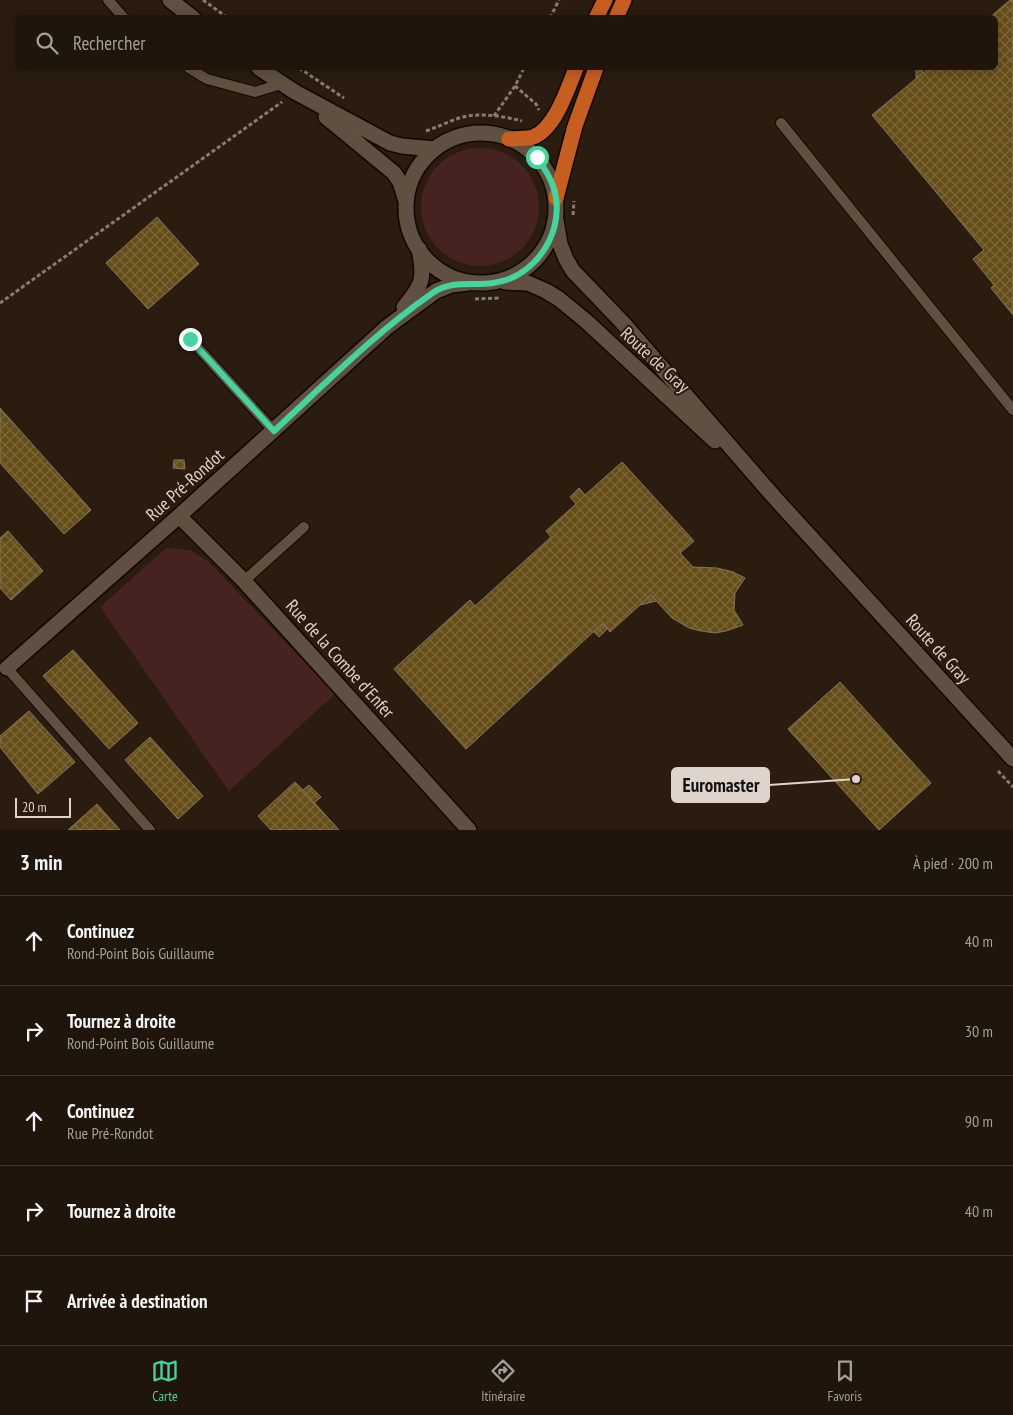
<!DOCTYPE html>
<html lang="fr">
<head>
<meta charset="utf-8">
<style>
	:root { --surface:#20150b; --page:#2d2219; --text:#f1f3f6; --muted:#a29f9d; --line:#3d342c; --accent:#46d49e }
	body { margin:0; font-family:"PT Sans Narrow",sans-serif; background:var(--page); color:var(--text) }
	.scale { position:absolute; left:15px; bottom:12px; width:56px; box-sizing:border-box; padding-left:5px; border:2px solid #ded4cc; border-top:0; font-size:14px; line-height:18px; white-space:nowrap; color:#ded4cc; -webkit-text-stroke:4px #2a1c0f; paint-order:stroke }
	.stop { position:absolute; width:15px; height:15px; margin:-11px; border:4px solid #46d49e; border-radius:50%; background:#fff }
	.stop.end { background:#46d49e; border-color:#fff; box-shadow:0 1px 5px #0008 }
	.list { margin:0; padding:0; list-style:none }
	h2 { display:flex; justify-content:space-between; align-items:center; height:65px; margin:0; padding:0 20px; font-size:21px }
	h2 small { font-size:16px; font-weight:400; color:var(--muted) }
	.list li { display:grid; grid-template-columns:32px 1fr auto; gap:15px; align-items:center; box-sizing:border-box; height:90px; padding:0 20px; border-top:1px solid var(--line) }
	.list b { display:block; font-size:19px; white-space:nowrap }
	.list p { margin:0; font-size:16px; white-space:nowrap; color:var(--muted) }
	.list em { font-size:16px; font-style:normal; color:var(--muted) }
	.icon { flex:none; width:28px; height:28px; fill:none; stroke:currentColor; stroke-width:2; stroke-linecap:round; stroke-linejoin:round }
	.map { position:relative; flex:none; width:1013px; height:830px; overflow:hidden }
	.search { position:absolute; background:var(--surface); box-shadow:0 2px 12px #0003; left:15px; right:15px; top:15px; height:55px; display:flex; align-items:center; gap:12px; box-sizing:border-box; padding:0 18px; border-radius:8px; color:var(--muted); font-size:19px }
	.sheet { height:515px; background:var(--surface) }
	nav { display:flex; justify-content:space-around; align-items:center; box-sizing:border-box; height:70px; border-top:1px solid var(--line); background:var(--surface); font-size:14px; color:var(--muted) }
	nav a { display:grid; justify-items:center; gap:2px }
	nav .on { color:var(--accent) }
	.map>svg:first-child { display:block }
	.green { fill:#462320 }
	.building { fill:url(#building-cross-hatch); stroke:#817763 }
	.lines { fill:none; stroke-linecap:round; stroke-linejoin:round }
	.service-casing { stroke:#120600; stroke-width:12 }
	.minor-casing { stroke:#120600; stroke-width:18 }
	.secondary-casing { stroke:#120600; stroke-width:18 }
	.trunk-casing { stroke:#120600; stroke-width:18 }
	.path { stroke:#887c72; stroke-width:3; stroke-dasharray:4 2.5; stroke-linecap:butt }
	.service { stroke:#605041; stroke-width:10 }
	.minor { stroke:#605041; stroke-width:15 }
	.secondary { stroke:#605041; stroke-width:15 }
	.trunk { stroke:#c65e22; stroke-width:15 }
	.route { stroke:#46d49e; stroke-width:6 }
	.labels { text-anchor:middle; stroke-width:4; stroke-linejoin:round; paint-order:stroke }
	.street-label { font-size:18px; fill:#ded4cc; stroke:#2a1c0f }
	.leader { fill:none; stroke:#ded4cc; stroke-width:2 }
	.callout-dot { fill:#ded4cc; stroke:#2a1c0f; stroke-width:2 }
	.callout { fill:#ded4cc; stroke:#ded4cc; stroke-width:2 }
	.callout-label { font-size:19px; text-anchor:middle; font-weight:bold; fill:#111 }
</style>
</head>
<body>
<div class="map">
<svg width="1013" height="830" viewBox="0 0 1013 830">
	<defs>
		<pattern id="building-cross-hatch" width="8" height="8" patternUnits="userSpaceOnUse" patternTransform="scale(1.25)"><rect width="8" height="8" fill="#664e18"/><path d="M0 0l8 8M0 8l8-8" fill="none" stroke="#7b6738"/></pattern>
	</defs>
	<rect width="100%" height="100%" fill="#2a1c0f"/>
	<g class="green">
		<circle cx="480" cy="207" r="59"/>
		<polygon points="166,548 190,550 208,561 335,694 229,791 100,607"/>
	</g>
	<g class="building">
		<polygon points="1010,0 1013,0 1013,315 991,288 994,285 973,259 984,250 872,115 929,68 996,68 996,18 989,18"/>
		<polygon points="916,68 922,68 923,73 916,78"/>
		<polygon points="157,217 199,264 148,309 106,263"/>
		<polygon points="0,408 91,510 64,534 0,463"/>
		<polygon points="174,460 184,460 185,469 173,468"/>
		<polygon points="622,462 694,541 680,553 693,567 717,568 733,572 745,578 735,593 734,610 743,625 726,631 715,633 701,631 689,628 672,618 651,595 610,632 603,623 466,749 394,669 470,600 475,606 551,537 546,531 576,504 570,497 579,488 585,495"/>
		<polygon points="8,531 43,571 11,600 0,588 0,538"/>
		<polygon points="651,595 656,601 640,605"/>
		<polygon points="603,624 607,629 599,637 594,632"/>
		<polygon points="73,650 138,723 109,749 43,676"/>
		<polygon points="840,682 931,783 879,830 788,729"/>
		<polygon points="29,711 75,762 38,794 0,747 0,736"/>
		<polygon points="150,737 203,796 178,819 125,760"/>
		<polygon points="295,782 303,790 339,830 271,830 258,816"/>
		<polygon points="309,785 321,797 314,803 303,790"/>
		<polygon points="97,804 120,830 68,830"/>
	</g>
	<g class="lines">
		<g class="service-casing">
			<g id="service">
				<polyline points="108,0 124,18"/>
				<polyline points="189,68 207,79 255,92 281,84"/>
				<polyline points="781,123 1013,410"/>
				<polyline points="190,339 274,431"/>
				<polyline points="244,581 304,527"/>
				<polyline points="7,668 150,830"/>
			</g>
		</g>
		<g class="minor-casing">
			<g id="minor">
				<path d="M404 307C423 284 425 279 419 249"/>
				<polyline points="179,516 244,581 469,830"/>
				<polyline points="7,668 179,516 387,327 436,291 451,285 469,283"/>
			</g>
		</g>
		<g class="secondary-casing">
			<g id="secondary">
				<polyline points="170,0 193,18"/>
				<polyline points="259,68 295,92 390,143 402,146 434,149"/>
				<polyline points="326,117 394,173 400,182 406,201"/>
				<circle cx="481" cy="208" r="75"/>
				<polyline points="556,220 560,244 566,259 573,271 623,323 774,497 1013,759"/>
				<polyline points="505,282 528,283 546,291 559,299 586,321 715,441"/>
			</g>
		</g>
		<g class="trunk-casing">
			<g id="trunk">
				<polyline points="596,18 605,0"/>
				<polyline points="616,18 624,0"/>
				<path d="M509 139C517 138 526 139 533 137 555 129 568 88 576 68"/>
				<polyline points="556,198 575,126 596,68"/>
			</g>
		</g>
		<g class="path">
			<polyline points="203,0 228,18"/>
			<polyline points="550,18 559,0"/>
			<polyline points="299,68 344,98"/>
			<polyline points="515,86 536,104 539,110"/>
			<polyline points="494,116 515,86 524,68"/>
			<path d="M426 131C437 127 448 122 459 118 479 112 502 116 522 121"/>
			<polyline points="573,215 574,201"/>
			<polyline points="475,299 499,298"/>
			<polyline points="0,303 282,102"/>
			<polyline points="998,771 1013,787"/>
		</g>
		<use href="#service" class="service"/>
		<use href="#minor" class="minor"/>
		<use href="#secondary" class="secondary"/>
		<use href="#trunk" class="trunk"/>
	</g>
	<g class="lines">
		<path class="route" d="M190 339 274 431C326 383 376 332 434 292 452 280 473 286 493 283 533 278 562 237 556 198 554 182 545 170 537 157"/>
	</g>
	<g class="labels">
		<g class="street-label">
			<text transform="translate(655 360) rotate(43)" y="6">Route de Gray</text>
			<text transform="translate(185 485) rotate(-42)" y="6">Rue Pré-Rondot</text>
			<text transform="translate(938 649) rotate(48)" y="6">Route de Gray</text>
			<text transform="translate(340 659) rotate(48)" y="6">Rue de la Combe d'Enfer</text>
		</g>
	</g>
	<path class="leader" d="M856 779L769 785"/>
	<circle class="callout-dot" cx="856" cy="779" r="5"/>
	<rect class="callout" x="672" y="768" width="97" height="34" rx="5"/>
	<g class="callout-label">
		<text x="721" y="792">Euromaster</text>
	</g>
</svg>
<div class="scale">20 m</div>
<div class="stop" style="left:537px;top:157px"></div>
<div class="stop end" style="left:190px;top:339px"></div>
<div class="search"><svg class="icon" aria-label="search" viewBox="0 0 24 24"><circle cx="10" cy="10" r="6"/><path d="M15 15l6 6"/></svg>Rechercher</div>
</div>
<section class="sheet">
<h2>3 min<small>À pied · 200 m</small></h2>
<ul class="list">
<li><svg class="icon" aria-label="ahead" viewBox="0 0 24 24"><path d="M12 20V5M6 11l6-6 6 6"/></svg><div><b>Continuez</b><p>Rond-Point Bois Guillaume</p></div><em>40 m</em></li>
<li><svg class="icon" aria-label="right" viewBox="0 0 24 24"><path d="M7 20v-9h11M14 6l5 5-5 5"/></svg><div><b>Tournez à droite</b><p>Rond-Point Bois Guillaume</p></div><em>30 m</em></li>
<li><svg class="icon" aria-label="ahead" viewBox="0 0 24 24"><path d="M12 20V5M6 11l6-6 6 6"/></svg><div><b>Continuez</b><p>Rue Pré-Rondot</p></div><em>90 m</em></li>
<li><svg class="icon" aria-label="right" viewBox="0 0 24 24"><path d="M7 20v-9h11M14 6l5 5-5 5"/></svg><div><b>Tournez à droite</b></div><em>40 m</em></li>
<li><svg class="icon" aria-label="arrive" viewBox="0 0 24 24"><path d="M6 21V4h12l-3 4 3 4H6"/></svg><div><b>Arrivée à destination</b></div></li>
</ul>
</section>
<nav>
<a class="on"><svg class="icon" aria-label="map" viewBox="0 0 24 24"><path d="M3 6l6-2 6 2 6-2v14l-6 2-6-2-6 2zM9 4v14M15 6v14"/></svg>Carte</a>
<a><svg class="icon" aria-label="directions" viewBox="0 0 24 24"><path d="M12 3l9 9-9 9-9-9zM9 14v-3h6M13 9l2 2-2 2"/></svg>Itinéraire</a>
<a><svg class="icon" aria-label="saved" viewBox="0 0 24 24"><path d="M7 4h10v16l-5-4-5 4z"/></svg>Favoris</a>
</nav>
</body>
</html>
